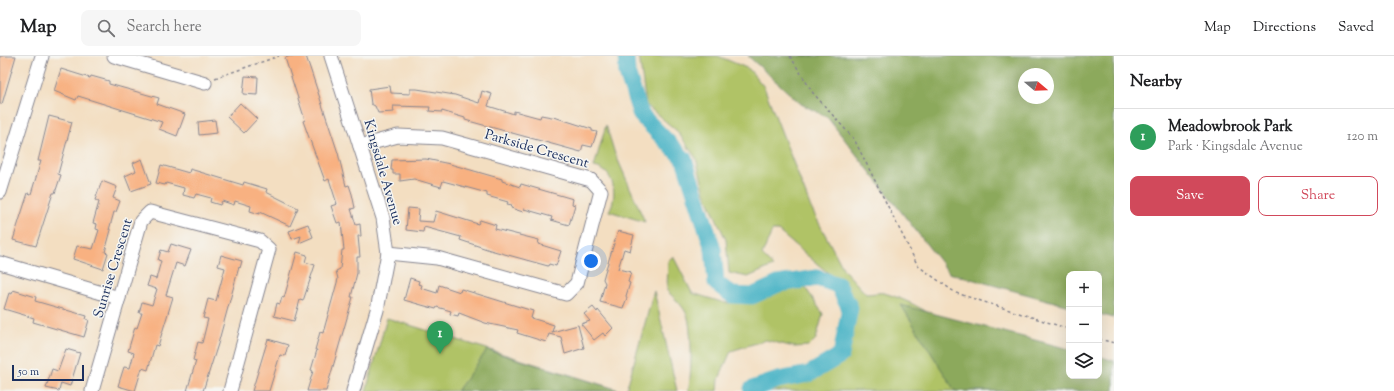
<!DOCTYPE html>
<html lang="en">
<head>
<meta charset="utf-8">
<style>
	:root { --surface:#fff; --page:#f6f6f6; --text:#202124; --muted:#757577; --line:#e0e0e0; --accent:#d1495b }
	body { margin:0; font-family:"Sorts Mill Goudy",serif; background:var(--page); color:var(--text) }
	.controls { position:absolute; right:12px; bottom:12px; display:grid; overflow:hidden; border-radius:8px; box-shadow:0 4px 16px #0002 }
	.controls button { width:36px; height:36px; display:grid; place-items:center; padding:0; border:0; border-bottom:1px solid var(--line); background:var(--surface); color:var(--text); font:20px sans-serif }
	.compass { position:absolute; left:1018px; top:12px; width:36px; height:36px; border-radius:50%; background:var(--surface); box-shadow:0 4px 16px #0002; rotate:109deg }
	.scale { position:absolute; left:12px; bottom:10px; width:72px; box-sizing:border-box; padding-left:4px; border:2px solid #1b2f5e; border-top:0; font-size:11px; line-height:14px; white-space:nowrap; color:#1b2f5e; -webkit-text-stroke:3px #f6f6f2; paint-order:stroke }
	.you { position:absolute; left:591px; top:205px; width:14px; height:14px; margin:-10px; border:3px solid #fff; border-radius:50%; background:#1a73e8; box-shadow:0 0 0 6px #1a73e833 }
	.badge { display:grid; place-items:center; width:26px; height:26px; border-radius:50%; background:var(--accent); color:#fff; font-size:13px; font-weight:700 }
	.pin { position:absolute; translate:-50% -33px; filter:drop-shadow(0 1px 2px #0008) }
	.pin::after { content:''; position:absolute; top:21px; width:14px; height:12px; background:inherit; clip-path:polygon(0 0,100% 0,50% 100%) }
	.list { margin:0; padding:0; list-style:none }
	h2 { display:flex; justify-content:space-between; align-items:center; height:52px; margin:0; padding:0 16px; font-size:17px }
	h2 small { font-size:13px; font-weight:400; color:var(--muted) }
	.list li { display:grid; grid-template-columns:26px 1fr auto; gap:12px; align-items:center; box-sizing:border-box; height:56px; padding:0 16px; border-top:1px solid var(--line) }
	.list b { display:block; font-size:15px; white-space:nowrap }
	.list p { margin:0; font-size:13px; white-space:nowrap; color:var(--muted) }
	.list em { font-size:13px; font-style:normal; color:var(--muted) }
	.actions { display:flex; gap:8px; padding:12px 16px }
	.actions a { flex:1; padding:9px 0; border:1px solid var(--accent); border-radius:8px; text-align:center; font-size:14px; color:var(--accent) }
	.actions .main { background:var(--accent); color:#fff }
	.icon { flex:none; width:22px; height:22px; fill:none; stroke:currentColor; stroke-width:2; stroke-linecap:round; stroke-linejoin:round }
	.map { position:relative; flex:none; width:1114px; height:335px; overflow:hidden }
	header { display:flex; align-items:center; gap:24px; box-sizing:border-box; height:56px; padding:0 20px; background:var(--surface); border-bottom:1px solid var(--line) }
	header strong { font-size:19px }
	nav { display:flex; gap:22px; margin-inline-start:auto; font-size:14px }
	.search { width:280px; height:36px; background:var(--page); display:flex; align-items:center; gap:10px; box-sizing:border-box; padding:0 14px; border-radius:8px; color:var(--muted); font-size:15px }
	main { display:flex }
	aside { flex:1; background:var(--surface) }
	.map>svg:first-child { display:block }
	.green { fill:#b0c366; stroke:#667962 }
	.forest { fill:#8ca95b; stroke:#546c5c; fill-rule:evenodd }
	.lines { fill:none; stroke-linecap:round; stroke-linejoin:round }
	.river { stroke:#47b2c5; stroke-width:17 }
	.building { fill:#f8b181 }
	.minor-casing { stroke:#878690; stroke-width:15 }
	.path { stroke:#878690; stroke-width:1.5; stroke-dasharray:3 3; stroke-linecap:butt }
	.minor { stroke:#fff; stroke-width:13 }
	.labels { text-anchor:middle; stroke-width:3; stroke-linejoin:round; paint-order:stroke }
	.street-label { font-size:14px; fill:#1b2f5e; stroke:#f6f6f2 }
</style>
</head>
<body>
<header>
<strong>Map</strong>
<div class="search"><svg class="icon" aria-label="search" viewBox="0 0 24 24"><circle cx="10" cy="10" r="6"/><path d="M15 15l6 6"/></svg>Search here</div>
<nav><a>Map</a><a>Directions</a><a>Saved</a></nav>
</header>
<main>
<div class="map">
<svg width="1114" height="335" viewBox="0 0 1114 335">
	<rect width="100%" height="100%" fill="#f6f6f2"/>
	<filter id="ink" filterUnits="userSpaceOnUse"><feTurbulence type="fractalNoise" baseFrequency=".025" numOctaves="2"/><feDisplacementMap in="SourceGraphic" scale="8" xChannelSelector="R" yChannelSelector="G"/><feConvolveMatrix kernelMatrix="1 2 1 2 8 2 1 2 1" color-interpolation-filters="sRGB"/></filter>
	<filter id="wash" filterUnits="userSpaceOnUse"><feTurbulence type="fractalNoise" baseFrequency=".012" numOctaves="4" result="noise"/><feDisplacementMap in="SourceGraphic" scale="16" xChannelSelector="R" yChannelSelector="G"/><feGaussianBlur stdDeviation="0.9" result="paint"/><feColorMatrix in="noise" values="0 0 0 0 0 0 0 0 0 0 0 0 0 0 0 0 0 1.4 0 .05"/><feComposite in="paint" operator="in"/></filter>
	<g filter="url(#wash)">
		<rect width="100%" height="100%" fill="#f3dec1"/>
		<g class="green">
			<path d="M639 0H718L749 13 764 31 811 152 844 214 866 238C872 238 879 236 884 237 936 251 987 301 1028 335H758L757 329 766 322 827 308 840 300 850 274 847 237 839 226 778 175H772L762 199 773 210 748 221 729 217 726 184 705 137 696 102 677 75 646 49Z"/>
			<path d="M606 69 614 95 645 166 609 155C618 140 615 114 594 111Z"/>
			<path d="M673 200 692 237 725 247 745 246C762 229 778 225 801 225L823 258 816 283 809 290 794 291 766 284 731 295 719 323 718 335H688C692 319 692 279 688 262 685 251 675 243 667 235L668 205Z"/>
			<polygon points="654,235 677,335 626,335"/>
			<polygon points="387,262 622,335 366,335"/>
		</g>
		<g class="forest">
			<path d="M748 0H1114V262L1099 258V218H1069V250L949 217 827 61 801 48ZM1024 18H1048V42H1024Z"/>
			<polygon points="901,249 1069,293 1069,320 1099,320 1099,300 1114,305 1114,335 955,335"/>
			<polygon points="487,294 622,335 457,335"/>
		</g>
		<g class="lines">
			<polyline class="river" points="626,0 627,17 641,59 684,103 713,193 716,227 732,239 752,240 778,228 817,222 838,229 850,252 841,299 809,318 778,324 752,333 752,335"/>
		</g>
		<g id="blocks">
			<g class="building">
				<polygon points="0,0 16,0 2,48 0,48"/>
				<polygon points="290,0 306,0 338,97 346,130 349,129 352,138 355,152 351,153 356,169 360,168 361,180 358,180 360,201 357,201 357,217 351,241 353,241 326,335 307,335 313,315 311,314 317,294 315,294 320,276 323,277 338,223 336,215 340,213 342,194 344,194 341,166 337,167 331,150 337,148 329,123 325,125 303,65 305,64 285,2"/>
				<polygon points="61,13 90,22 91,20 109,25 109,28 159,42 157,48 185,58 177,80 159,73 162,66 78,40 76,44 54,35"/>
				<polygon points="245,20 258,21 257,39 243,38"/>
				<polygon points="390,30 391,37 410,38 410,33 417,33 455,39 479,47 482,35 492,38 488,50 514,58 514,55 540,62 541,59 557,62 592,73 592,75 597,76 592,91 583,89 581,96 465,64 465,62 442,55 442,56 429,55 430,51 393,50 394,56 378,57 375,50 371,48 369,33"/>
				<polygon points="240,47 257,63 244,77 227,61"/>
				<polygon points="49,60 72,66 58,118 61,119 55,137 53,137 36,190 13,184 28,137 31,138 41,105 38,105"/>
				<polygon points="215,64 217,77 199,79 198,66"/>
				<polygon points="142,103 151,128 131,135 125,120 136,115 133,107"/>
				<polygon points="426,103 450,108 502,123 502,125 520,131 521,128 573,143 572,148 575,149 569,169 551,164 552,161 524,153 523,156 511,152 512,149 507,148 508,146 487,140 487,137 443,125 441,131 414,123 400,125 400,118 393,118 393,114 391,114 392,104"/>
				<polygon points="161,109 189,117 190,113 243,129 244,126 267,133 266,136 298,152 290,170 260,156 260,158 250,155 251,150 235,145 234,149 222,145 220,149 210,146 211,142 196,138 194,142 183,139 184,132 166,127 165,129 156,127"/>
				<polygon points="102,125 117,131 113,142 120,145 116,156 114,156 109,174 111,174 105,196 108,197 103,213 73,203 77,190 93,193 99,174 96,173 97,168 93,167 99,146 95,144"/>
				<polygon points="408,152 419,153 418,165 433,166 436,155 478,168 480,164 496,169 495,173 539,184 538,188 561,195 556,210 549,208 548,210 490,194 460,184 461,181 424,171 423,176 406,174"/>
				<polygon points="308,168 313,181 299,187 301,180 292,183 289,175"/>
				<polygon points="618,175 634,179 630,195 624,193 618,213 631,216 628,226 630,227 626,240 627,242 623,252 600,246 605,227 603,223 605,216"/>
				<polygon points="171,188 191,194 185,210 176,207 166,239 173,241 158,290 155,289 148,314 142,312 135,335 118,330 124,311 130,312 134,297 128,295 135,271 137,272 142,257 139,257 142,246 152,249 157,233 147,230 150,221 156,223 161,205 158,204 161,194 168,196"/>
				<polygon points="297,196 307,199 305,206 315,209 303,245 300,244 294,265 274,260 277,247 280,248 282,241 284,242"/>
				<polygon points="221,199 242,205 240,212 239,211 218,288 203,335 187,335 196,305 193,304 198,286 202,287 208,263 203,262 208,243 216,245 225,212 218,210"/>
				<polygon points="410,222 419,225 418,228 422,229 421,232 437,237 439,229 460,236 461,233 533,255 531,262 554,269 552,276 578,269 584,292 565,298 561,281 549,278 546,286 517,277 518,274 485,267 459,257 458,260 450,258 451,255 437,251 436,253 404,244"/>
				<polygon points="13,234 36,241 35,245 87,260 86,263 89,264 84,281 33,266 34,262 4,253 9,237 12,238"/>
				<polygon points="593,251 597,256 598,254 613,272 605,280 603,277 594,284 581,268 590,265 584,258"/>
				<polygon points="268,283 288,289 285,300 280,299 269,335 252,335"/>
				<polygon points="66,293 80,297 70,330 61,327 59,335 46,332 52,313 58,315"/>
			</g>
		</g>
	</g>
	<g filter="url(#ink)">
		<use href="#blocks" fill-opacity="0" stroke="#878690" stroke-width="1"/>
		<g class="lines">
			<g class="minor-casing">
				<g id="minor">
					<polyline points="114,0 205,27"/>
					<polyline points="331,0 383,162 388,197 377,254 353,335"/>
					<polyline points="360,90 398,80 442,82 591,124 601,135 577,227 566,238 437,202 388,197"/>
					<polyline points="0,136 42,0"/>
					<polyline points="0,207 119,242"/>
					<polyline points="92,335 141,165 150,156 260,185 269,193 230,335"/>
				</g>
			</g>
			<g class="path">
				<polyline points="790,0 813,37 854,83 918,210 956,237 1069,273"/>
				<polyline points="215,22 279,0"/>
				<polyline points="1099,283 1114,287"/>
			</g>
			<use href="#minor" class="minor"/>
		</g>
	</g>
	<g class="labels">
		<g class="street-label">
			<text transform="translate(537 92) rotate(16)" y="5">Parkside Crescent</text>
			<text transform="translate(384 116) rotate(74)" y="5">Kingsdale Avenue</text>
			<text transform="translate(112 212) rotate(-73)" y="5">Sunrise Crescent</text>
		</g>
	</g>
</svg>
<div class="controls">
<button>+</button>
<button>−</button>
<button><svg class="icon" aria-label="layers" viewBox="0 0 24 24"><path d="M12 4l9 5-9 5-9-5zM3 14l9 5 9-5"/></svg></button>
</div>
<svg class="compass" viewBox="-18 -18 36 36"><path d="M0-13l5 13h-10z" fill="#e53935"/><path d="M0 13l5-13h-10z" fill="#757577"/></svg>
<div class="scale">50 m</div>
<div class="you"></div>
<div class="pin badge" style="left:440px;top:298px;background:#2e9e5b">1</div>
</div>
<aside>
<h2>Nearby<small></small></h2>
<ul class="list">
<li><span class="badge" style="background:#2e9e5b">1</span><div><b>Meadowbrook Park</b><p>Park · Kingsdale Avenue</p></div><em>120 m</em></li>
</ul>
<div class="actions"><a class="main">Save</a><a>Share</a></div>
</aside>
</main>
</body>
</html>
